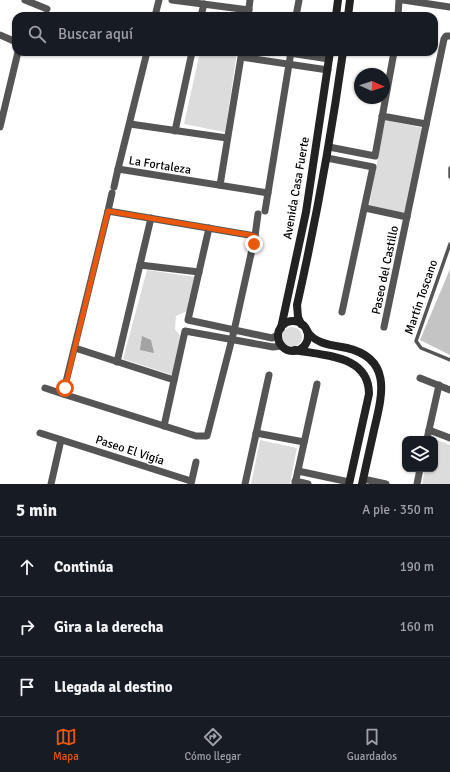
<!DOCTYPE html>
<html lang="es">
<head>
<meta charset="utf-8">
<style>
	:root { --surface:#171b24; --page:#20242c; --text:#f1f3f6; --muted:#9ea1a6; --line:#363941; --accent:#ea580c }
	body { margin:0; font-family:Signika,sans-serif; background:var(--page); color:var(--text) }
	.controls { position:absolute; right:12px; bottom:12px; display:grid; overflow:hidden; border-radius:8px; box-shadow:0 1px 3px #0004 }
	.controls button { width:36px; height:36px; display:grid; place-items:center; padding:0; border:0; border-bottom:1px solid var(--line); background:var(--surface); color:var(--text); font:20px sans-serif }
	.compass { position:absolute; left:354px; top:68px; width:36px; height:36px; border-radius:50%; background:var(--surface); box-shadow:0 1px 3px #0004; rotate:93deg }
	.stop { position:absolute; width:12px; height:12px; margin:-9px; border:3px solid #ea580c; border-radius:50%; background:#fff }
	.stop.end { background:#ea580c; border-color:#fff; box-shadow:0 1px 4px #0008 }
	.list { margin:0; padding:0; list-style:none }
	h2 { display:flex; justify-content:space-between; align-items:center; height:52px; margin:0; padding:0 16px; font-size:17px }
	h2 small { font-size:13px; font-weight:400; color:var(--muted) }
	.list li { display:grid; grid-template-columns:26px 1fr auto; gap:12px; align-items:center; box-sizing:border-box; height:60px; padding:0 16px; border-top:1px solid var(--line) }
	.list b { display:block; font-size:15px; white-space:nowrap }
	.list em { font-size:13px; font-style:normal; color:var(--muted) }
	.icon { flex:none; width:22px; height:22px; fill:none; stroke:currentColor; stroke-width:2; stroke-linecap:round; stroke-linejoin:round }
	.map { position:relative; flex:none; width:450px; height:484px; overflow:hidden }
	.search { position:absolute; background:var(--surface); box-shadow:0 1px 3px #0004; left:12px; right:12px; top:12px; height:44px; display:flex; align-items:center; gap:10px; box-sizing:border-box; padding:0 14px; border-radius:12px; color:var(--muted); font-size:15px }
	.sheet { height:232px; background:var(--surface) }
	nav { display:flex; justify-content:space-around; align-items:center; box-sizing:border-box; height:56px; border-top:1px solid var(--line); background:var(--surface); font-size:11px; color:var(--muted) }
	nav a { display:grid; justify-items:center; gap:2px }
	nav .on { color:var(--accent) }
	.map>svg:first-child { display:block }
	.green { fill:#dcdcdc }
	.water { fill:#a3a3a3 }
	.building { fill:#c4c4c4 }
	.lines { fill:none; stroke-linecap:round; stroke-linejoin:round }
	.lane { stroke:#555; stroke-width:3.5 }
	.street { stroke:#555; stroke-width:7 }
	.secondary { stroke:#222; stroke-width:8 }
	.route { stroke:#ea580c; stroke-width:5 }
	.labels { text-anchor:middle; stroke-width:3; stroke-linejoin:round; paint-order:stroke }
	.street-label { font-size:12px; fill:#000; stroke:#fff }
</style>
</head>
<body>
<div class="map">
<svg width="450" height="484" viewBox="0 0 450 484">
	<rect width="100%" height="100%" fill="#fff"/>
	<g class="green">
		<polygon points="200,52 237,52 225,132 184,124"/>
		<polygon points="385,120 423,128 406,213 369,206"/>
		<polygon points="147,270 195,277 187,311 176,316 175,329 180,336 172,375 123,359"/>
		<circle cx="292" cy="337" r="10"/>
		<polygon points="435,439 450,445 450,484 422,484 425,469 435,469"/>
		<polygon points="260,440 297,448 290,484 251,484"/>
	</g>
	<polygon class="water" points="142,336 151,340 154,353 140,350"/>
	<polygon class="building" points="450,269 450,355 420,340"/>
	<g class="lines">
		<g class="lane">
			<polyline points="450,168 450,177"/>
			<polyline points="450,244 416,341 421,348 450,360"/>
		</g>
		<g class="street">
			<polyline points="25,0 47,9"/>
			<polyline points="172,0 249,10"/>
			<polyline points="403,0 450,7"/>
			<polyline points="155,16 159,0"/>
			<polyline points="201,16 204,4"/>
			<polyline points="248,16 250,0"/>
			<polyline points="296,16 299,0"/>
			<polyline points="398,16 399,0"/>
			<polyline points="0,35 16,42"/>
			<polyline points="147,52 118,169 268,193"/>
			<polyline points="283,52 329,59"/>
			<polyline points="382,116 426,124"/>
			<polyline points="130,124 227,138"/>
			<polyline points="0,127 18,52"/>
			<polyline points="175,131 192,52"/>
			<polyline points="329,147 375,156 394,52"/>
			<polyline points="327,158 373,167 342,312"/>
			<polyline points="220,185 241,57 328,70"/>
			<polyline points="114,187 118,169"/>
			<polyline points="365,208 407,217"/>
			<polygon points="108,211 255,236 234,331 207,436 196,436 63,394"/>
			<polyline points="108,211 112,193"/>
			<polyline points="265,211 291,52"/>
			<polyline points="209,228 188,320 272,338 278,335"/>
			<polyline points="255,236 258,214"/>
			<polyline points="140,265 199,272"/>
			<polyline points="384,327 444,39 446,36 450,36"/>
			<polyline points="75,348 174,380"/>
			<polyline points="117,362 151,218"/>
			<polyline points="420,378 450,390"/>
			<polyline points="45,388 63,394"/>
			<polyline points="164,426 185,331 273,347 282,346"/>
			<polyline points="429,430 450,438"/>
			<polyline points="40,433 191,481"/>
			<polyline points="256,433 304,442"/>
			<polyline points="427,439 439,385"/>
			<polyline points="298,471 349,482"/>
			<polyline points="363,479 386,484"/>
			<polyline points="295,481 308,484"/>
			<polyline points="51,484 61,440"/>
			<polyline points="191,484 196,462"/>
			<polyline points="245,484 269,375"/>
			<polyline points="295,484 317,384"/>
			<polyline points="417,484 420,469"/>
		</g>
		<g class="secondary">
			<polyline points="336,16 338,0"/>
			<polyline points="348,16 350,0"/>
			<circle cx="293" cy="336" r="15"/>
			<path d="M301 324 298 317 297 305C316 221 331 137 343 52"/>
			<polyline points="281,328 306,212 330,52"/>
			<path d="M307 331C315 344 332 345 347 348 393 359 382 396 374 430 370 448 366 466 362 484"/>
			<path d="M295 350C325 356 369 355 369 394L349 484"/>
		</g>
	</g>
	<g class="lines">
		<polyline class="route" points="65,388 108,211 250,235 255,236 254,244"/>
	</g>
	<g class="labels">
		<g class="street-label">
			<text transform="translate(160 165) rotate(9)" y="4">La Fortaleza</text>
			<text transform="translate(296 188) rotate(-80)" y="4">Avenida Casa Fuerte</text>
			<text transform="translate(385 270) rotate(-78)" y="4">Paseo del Castillo</text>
			<text transform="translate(421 297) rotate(-71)" y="4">Martín Toscano</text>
			<text transform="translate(130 450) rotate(18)" y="4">Paseo El Vigía</text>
		</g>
	</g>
</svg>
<div class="controls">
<button><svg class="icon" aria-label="layers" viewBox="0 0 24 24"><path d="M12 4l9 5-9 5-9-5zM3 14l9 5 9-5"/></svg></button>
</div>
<svg class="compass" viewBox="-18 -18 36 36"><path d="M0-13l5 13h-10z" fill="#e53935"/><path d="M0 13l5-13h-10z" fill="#9ea1a6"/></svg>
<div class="stop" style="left:65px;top:388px"></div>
<div class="stop end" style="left:254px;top:244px"></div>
<div class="search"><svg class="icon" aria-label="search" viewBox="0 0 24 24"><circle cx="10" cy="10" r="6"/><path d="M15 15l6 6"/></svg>Buscar aquí</div>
</div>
<section class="sheet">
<h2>5 min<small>A pie · 350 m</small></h2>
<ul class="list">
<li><svg class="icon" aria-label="ahead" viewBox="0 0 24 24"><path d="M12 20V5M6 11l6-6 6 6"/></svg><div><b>Continúa</b></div><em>190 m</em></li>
<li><svg class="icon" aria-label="right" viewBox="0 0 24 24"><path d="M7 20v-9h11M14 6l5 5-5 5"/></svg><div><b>Gira a la derecha</b></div><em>160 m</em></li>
<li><svg class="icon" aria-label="arrive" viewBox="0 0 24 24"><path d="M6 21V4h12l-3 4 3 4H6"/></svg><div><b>Llegada al destino</b></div></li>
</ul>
</section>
<nav>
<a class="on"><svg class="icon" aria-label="map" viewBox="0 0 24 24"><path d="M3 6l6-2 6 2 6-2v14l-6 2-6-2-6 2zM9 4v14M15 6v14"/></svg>Mapa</a>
<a><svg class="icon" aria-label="directions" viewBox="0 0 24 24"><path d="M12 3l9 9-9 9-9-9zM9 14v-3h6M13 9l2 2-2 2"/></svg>Cómo llegar</a>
<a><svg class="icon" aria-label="saved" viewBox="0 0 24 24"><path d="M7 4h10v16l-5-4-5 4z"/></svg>Guardados</a>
</nav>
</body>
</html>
